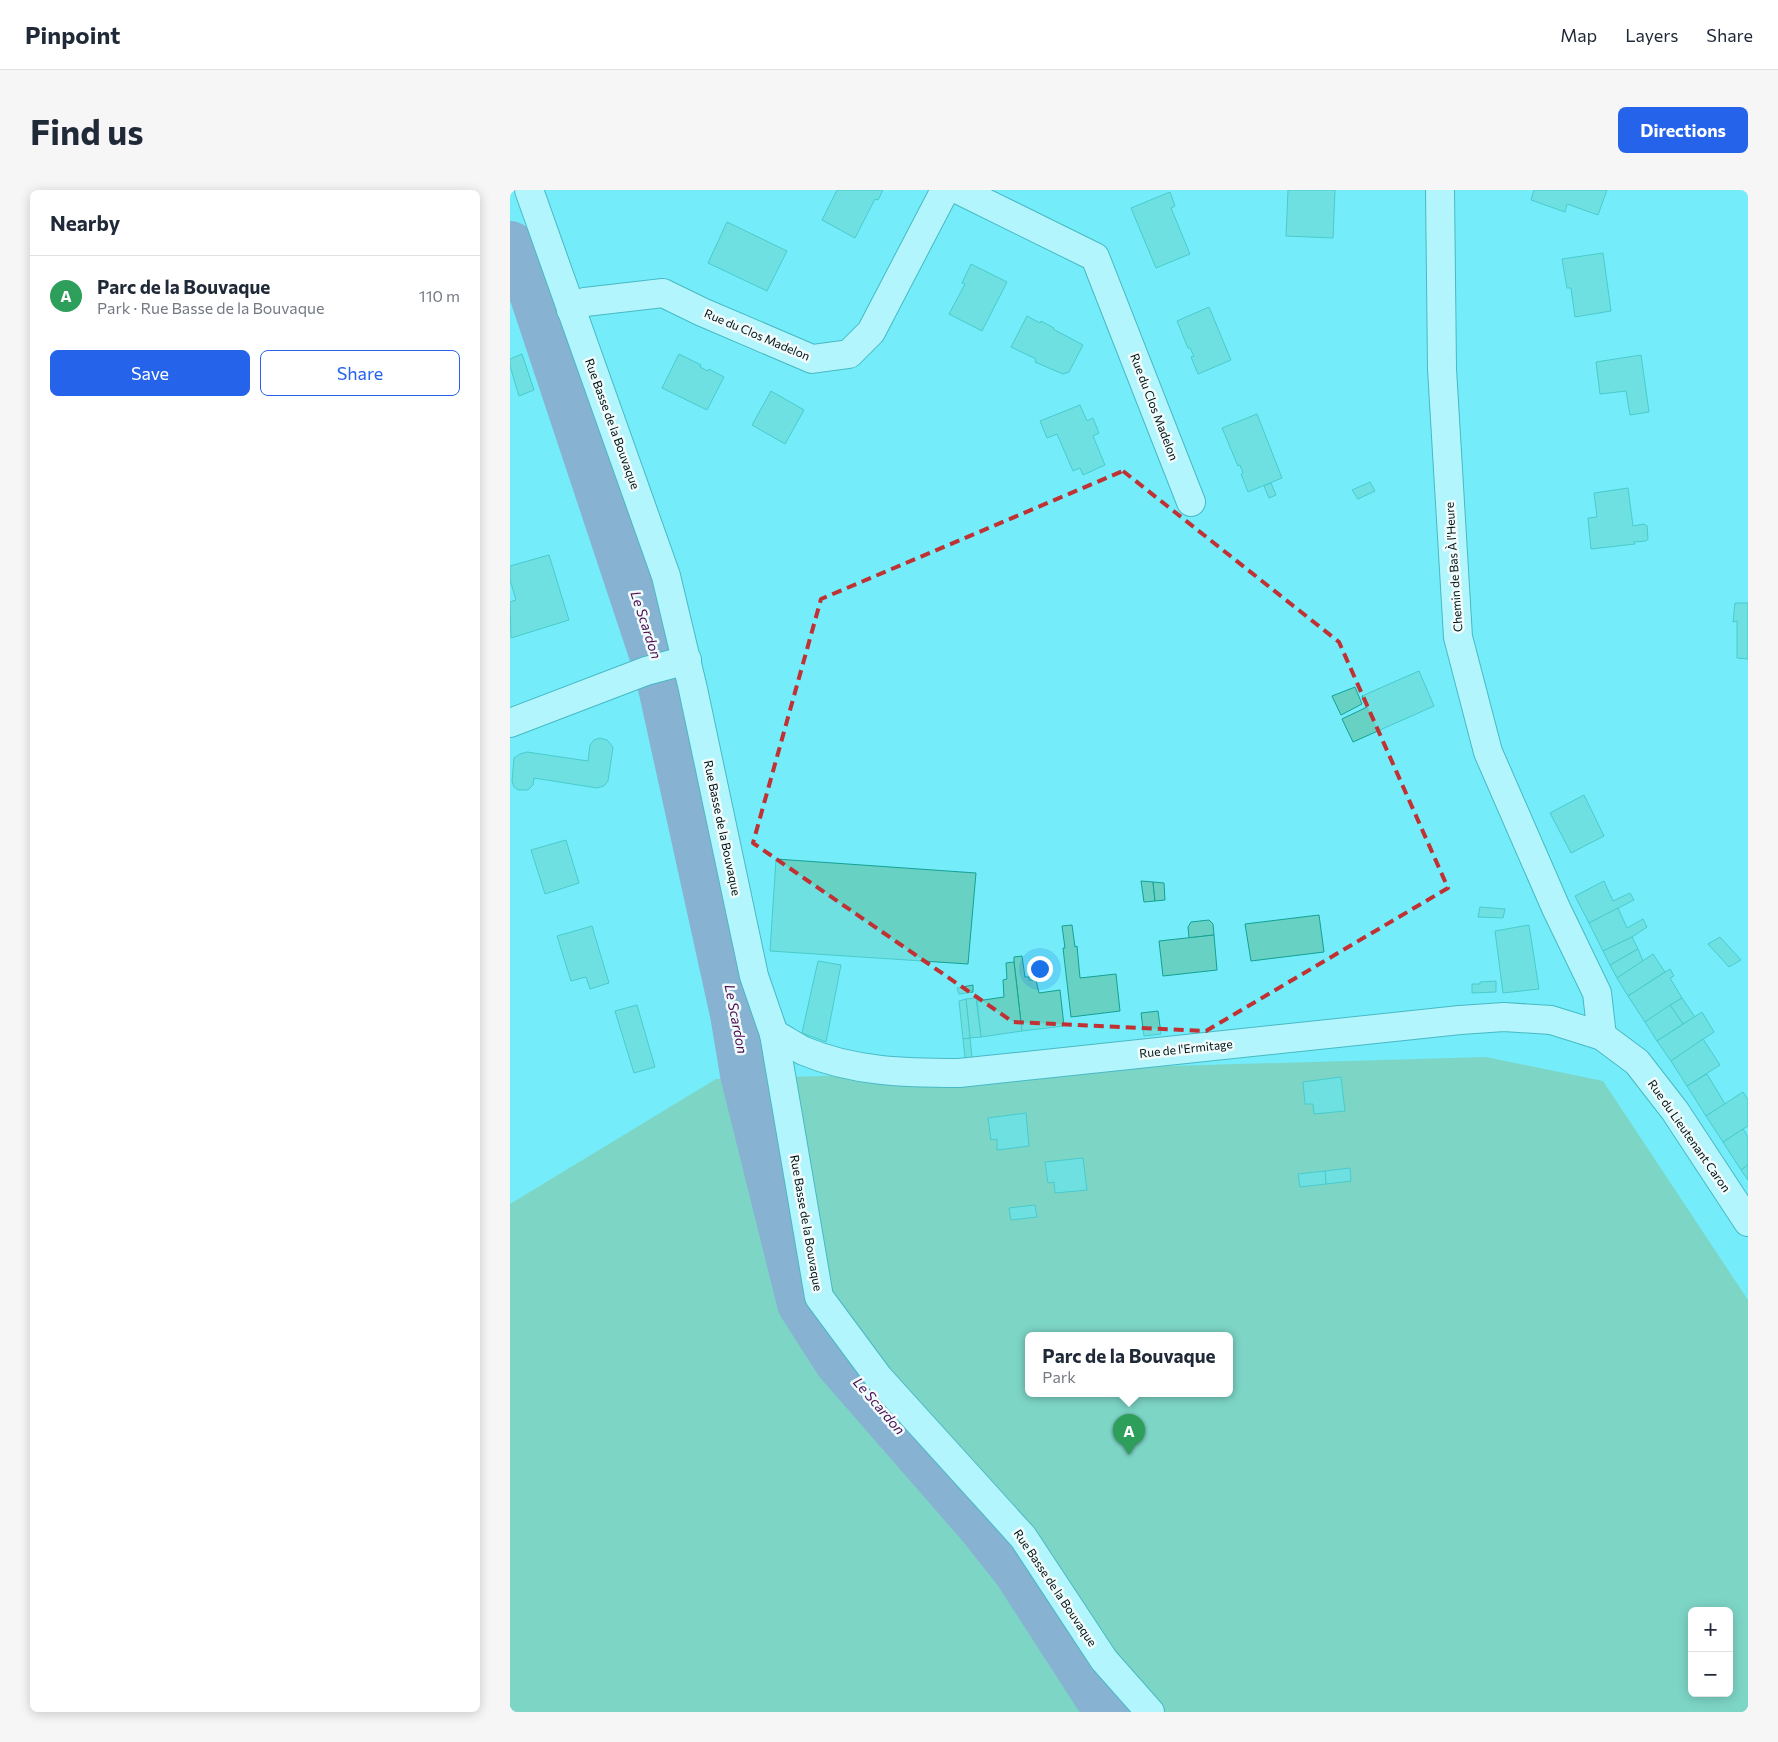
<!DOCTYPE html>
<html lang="en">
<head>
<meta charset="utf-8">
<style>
	:root { --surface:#fff; --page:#f6f6f7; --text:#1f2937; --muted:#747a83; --line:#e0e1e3; --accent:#2563eb }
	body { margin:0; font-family:Commissioner,sans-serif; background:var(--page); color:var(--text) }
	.controls { position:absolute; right:15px; bottom:15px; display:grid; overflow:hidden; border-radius:8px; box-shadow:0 2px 12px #0003 }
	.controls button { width:45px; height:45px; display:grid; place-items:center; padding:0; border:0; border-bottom:1px solid var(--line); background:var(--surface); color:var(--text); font:25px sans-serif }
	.you { position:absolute; left:529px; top:778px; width:18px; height:18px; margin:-12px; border:4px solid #fff; border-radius:50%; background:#1a73e8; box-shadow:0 0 0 8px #1a73e833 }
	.badge { display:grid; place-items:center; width:32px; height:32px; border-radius:50%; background:var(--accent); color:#fff; font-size:16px; font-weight:700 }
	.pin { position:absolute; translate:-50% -41px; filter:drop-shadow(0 1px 2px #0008) }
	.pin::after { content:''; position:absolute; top:26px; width:18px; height:15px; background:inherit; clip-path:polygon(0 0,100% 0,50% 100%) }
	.popup { position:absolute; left:515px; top:1142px; width:208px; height:65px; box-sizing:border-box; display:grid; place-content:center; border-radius:8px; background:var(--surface); filter:drop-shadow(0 1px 4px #0005); font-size:16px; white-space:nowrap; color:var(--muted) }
	.popup b { font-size:19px; color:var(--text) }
	.popup::after { content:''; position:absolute; left:50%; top:100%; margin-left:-10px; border:10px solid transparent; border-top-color:var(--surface) }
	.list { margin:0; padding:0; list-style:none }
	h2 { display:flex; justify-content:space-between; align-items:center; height:65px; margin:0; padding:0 20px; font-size:21px }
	h2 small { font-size:16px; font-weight:400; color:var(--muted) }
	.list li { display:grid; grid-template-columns:32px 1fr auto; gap:15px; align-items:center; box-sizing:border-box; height:80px; padding:0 20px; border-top:1px solid var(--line) }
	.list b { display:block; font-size:19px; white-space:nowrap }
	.list p { margin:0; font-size:16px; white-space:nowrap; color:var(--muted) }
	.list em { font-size:16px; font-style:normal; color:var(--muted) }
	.actions { display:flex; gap:10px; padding:15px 20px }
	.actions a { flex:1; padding:11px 0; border:1px solid var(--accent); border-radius:8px; text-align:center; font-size:18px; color:var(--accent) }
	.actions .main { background:var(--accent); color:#fff }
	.map { position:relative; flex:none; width:1238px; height:1522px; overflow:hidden; border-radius:8px }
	header { display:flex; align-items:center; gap:30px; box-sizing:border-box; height:70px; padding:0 25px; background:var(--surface); border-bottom:1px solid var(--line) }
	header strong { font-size:24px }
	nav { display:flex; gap:28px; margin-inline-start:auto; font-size:18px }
	.intro { display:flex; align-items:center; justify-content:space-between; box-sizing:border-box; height:120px; padding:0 30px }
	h1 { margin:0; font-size:35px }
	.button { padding:12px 22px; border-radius:8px; background:var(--accent); color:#fff; font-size:18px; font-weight:700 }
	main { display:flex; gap:30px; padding:0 30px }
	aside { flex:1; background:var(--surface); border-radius:8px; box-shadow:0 2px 12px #0003 }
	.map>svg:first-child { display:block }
	.green { fill:#88b888; fill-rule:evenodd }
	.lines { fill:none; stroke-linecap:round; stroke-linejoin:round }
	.river { stroke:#9e6ba2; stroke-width:52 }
	.building { fill:#67d1c4; stroke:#14a194 }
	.minor-casing { stroke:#117b85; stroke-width:30 }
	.minor { stroke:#fff; stroke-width:28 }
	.marked { fill:none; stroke:#c03134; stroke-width:4; stroke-dasharray:10 6; stroke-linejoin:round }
	.labels { text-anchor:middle; stroke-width:5; stroke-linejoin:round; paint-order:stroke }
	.street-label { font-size:12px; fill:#001012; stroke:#f0fbfc }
	.water-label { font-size:14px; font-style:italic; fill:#4d0a52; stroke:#f0fbfc }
</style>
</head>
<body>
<header>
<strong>Pinpoint</strong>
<nav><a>Map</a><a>Layers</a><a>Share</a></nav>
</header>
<div class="intro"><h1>Find us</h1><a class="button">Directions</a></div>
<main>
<aside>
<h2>Nearby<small></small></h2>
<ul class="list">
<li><span class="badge" style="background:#2e9e5b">A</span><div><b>Parc de la Bouvaque</b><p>Park · Rue Basse de la Bouvaque</p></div><em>110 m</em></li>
</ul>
<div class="actions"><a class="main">Save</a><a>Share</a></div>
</aside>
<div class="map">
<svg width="1238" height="1522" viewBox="0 0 1238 1522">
	<rect width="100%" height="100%" fill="#74ecf9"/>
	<path class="green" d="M976 867 1093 891 1238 1110V1522H0V1014L206 889ZM519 1146H719V1204H519ZM1182 1421H1219V1503H1182Z"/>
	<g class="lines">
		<polyline class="river" points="0,57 25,103 150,479 226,824 236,884 293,1113 330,1171 474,1336 508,1379 588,1503 604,1522"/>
	</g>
	<g class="building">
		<polygon points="327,0 373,0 368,10 365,9 345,48 312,30"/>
		<polygon points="778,0 825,0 823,48 776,46"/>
		<polygon points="1024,0 1097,0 1088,25 1057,14 1055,22 1021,10"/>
		<polygon points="660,2 665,16 661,18 680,64 646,78 621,18"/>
		<polygon points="217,32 277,61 257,101 198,73"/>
		<polygon points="1093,63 1101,121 1065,127 1061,98 1057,98 1052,69"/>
		<polygon points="461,74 497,92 472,141 439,124 455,94 452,93"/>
		<polygon points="699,117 721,170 688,184 681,167 684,166 680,158 678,158 667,131"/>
		<polygon points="517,126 530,133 531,131 544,138 543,139 573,155 559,182 553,184 541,179 525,172 526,169 501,157"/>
		<polygon points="12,164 24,200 9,206 0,176 0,169"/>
		<polygon points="169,164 191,175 190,177 198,181 199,179 214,187 197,220 152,198"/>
		<polygon points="1131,165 1139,222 1120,225 1116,201 1090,204 1086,172"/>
		<polygon points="261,201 294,220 275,254 242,235"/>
		<polygon points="570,215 577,231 583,228 589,243 583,246 595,275 573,285 570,278 563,281 547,244 537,248 530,231"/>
		<polygon points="747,224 772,288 738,302 731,284 733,283 730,275 728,276 712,238"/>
		<polygon points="860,292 865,301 848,309 842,300"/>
		<polygon points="761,293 766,305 759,308 754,296"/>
		<polygon points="1118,298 1123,336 1134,334 1137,336 1138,349 1136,351 1124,352 1125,354 1081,359 1078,328 1087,327 1084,303"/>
		<polygon points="39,365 59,430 1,448 0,412 6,410 0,390 0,376"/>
		<polygon points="1225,413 1238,413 1238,469 1227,468 1227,431 1223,432"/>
		<polygon points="909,481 924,516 843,552 832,529 857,517 852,506"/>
		<polygon points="845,497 852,514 831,525 822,506"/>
		<polygon points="90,548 97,550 103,557 98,591 94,596 87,598 24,588 23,595 18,600 8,600 4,597 2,591 4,568 10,564 17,562 78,571 80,555 84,550"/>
		<polygon points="1074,605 1094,646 1061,663 1040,623"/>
		<polygon points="56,650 69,693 35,704 21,660"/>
		<polygon points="266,669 466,683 458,774 260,761"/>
		<polygon points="631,691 643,692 645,711 634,712"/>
		<polygon points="1094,691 1103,711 1120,703 1124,710 1079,733 1065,706"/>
		<polygon points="643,692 654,693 655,710 645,711"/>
		<polygon points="970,717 995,719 993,728 968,727"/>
		<polygon points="1108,718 1117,738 1133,729 1137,737 1122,747 1093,761 1079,733"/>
		<polygon points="809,725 814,762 741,771 735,734"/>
		<polygon points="699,730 703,734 704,745 679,748 678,737 681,732"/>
		<polygon points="562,735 565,757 567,756 570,788 606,784 610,821 561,827 553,758 555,758 552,736"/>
		<polygon points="1019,735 1029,799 993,803 985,741"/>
		<polygon points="82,736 99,793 80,799 76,787 61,791 47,746"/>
		<polygon points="704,745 707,780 653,786 649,751"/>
		<polygon points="1122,747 1128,759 1100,775 1093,761"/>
		<polygon points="1210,747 1231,770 1219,777 1198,754"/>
		<polygon points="1128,759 1133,771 1107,788 1100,775"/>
		<polygon points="1143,764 1155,782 1118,806 1107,788"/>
		<polygon points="512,766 515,787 519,787 519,790 526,790 529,803 550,800 554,836 512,841 504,772 504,767"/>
		<polygon points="308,771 331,775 316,852 292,843"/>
		<polygon points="504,772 512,841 471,847 467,811 494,807 493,790 497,789 496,773"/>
		<polygon points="1160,779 1164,786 1160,788 1172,808 1135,832 1118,806"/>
		<polygon points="986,791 986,802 962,803 962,794 970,794 970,792"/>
		<polygon points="463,795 463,802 449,804 447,798"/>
		<polygon points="466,808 471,847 460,848 456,809"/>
		<polygon points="1172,808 1185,827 1173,834 1160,815"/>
		<polygon points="456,809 460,848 453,849 449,811"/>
		<polygon points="127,815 145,877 124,883 105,821"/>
		<polygon points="1160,815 1173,834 1147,851 1135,832"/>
		<polygon points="648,821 651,844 634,846 631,823"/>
		<polygon points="1192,822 1204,842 1161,871 1147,851"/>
		<polygon points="460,848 462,867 455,868 453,849"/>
		<polygon points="1193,849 1210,875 1177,896 1161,871"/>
		<polygon points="1197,884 1215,914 1196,926 1177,896"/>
		<polygon points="831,887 835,921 804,924 803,914 795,914 793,892"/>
		<polygon points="1233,902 1238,910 1238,936 1213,952 1196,926"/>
		<polygon points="516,923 519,956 487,960 487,949 481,950 478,928"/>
		<polygon points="1233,939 1238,947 1238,975 1231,980 1213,952"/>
		<polygon points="573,968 577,1000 545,1003 544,992 538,993 535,972"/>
		<polygon points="1238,975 1238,990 1231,980"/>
		<polygon points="840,978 841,991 816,994 815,981"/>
		<polygon points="815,981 816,994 790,997 788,984"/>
		<polygon points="525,1015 527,1027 501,1030 499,1018"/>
	</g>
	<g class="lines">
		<g class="minor-casing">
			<g id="minor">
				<polyline points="19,0 156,386 183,499 244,786 264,844 309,1107 369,1188 513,1347 594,1470 640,1522"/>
				<polyline points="449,0 585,67 681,312"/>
				<polyline points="930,0 932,179 948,447 978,562 1046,718 1087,803 1092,846"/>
				<polyline points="61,120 75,112 153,103 192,122 302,169 339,164 361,142 435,0"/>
				<polyline points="0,533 136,481 177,470"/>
				<path d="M264 844C274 849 284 856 294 861 344 882 396 883 449 883L950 830 994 827 1041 830 1092 846 1127 872 1165 921 1238 1032"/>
			</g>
		</g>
		<use href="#minor" class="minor"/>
	</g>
	<path d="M0 0H1238V1522H0ZM613 281 829 452 938 698 696 841 503 832 243 653 311 409Z" fill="#74ecf9" fill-opacity=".55" fill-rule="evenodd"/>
	<path class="marked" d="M613 281 829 452 938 698 696 841 503 832 243 653 311 409Z"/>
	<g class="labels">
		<g class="street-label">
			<text transform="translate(247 145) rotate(23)" y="4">Rue du Clos Madelon</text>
			<text transform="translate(644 217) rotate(69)" y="4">Rue du Clos Madelon</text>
			<text transform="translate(102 234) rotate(70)" y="4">Rue Basse de la Bouvaque</text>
			<text transform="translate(944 377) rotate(-94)" y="4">Chemin de Bas À l'Heure</text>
			<text transform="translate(212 638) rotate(78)" y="4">Rue Basse de la Bouvaque</text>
			<text transform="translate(676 859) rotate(-6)" y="4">Rue de l'Ermitage</text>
			<text transform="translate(1179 946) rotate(55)" y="4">Rue du Lieutenant Caron</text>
			<text transform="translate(296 1033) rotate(80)" y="4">Rue Basse de la Bouvaque</text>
			<text transform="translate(545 1398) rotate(56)" y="4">Rue Basse de la Bouvaque</text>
		</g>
		<g class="water-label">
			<text transform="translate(136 435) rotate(72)" y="5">Le Scardon</text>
			<text transform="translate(226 829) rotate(79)" y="5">Le Scardon</text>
			<text transform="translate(369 1216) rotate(49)" y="5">Le Scardon</text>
		</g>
	</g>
</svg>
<div class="controls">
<button>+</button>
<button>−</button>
</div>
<div class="you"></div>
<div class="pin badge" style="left:619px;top:1265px;background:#2e9e5b">A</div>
<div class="popup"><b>Parc de la Bouvaque</b>Park</div>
</div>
</main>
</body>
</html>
